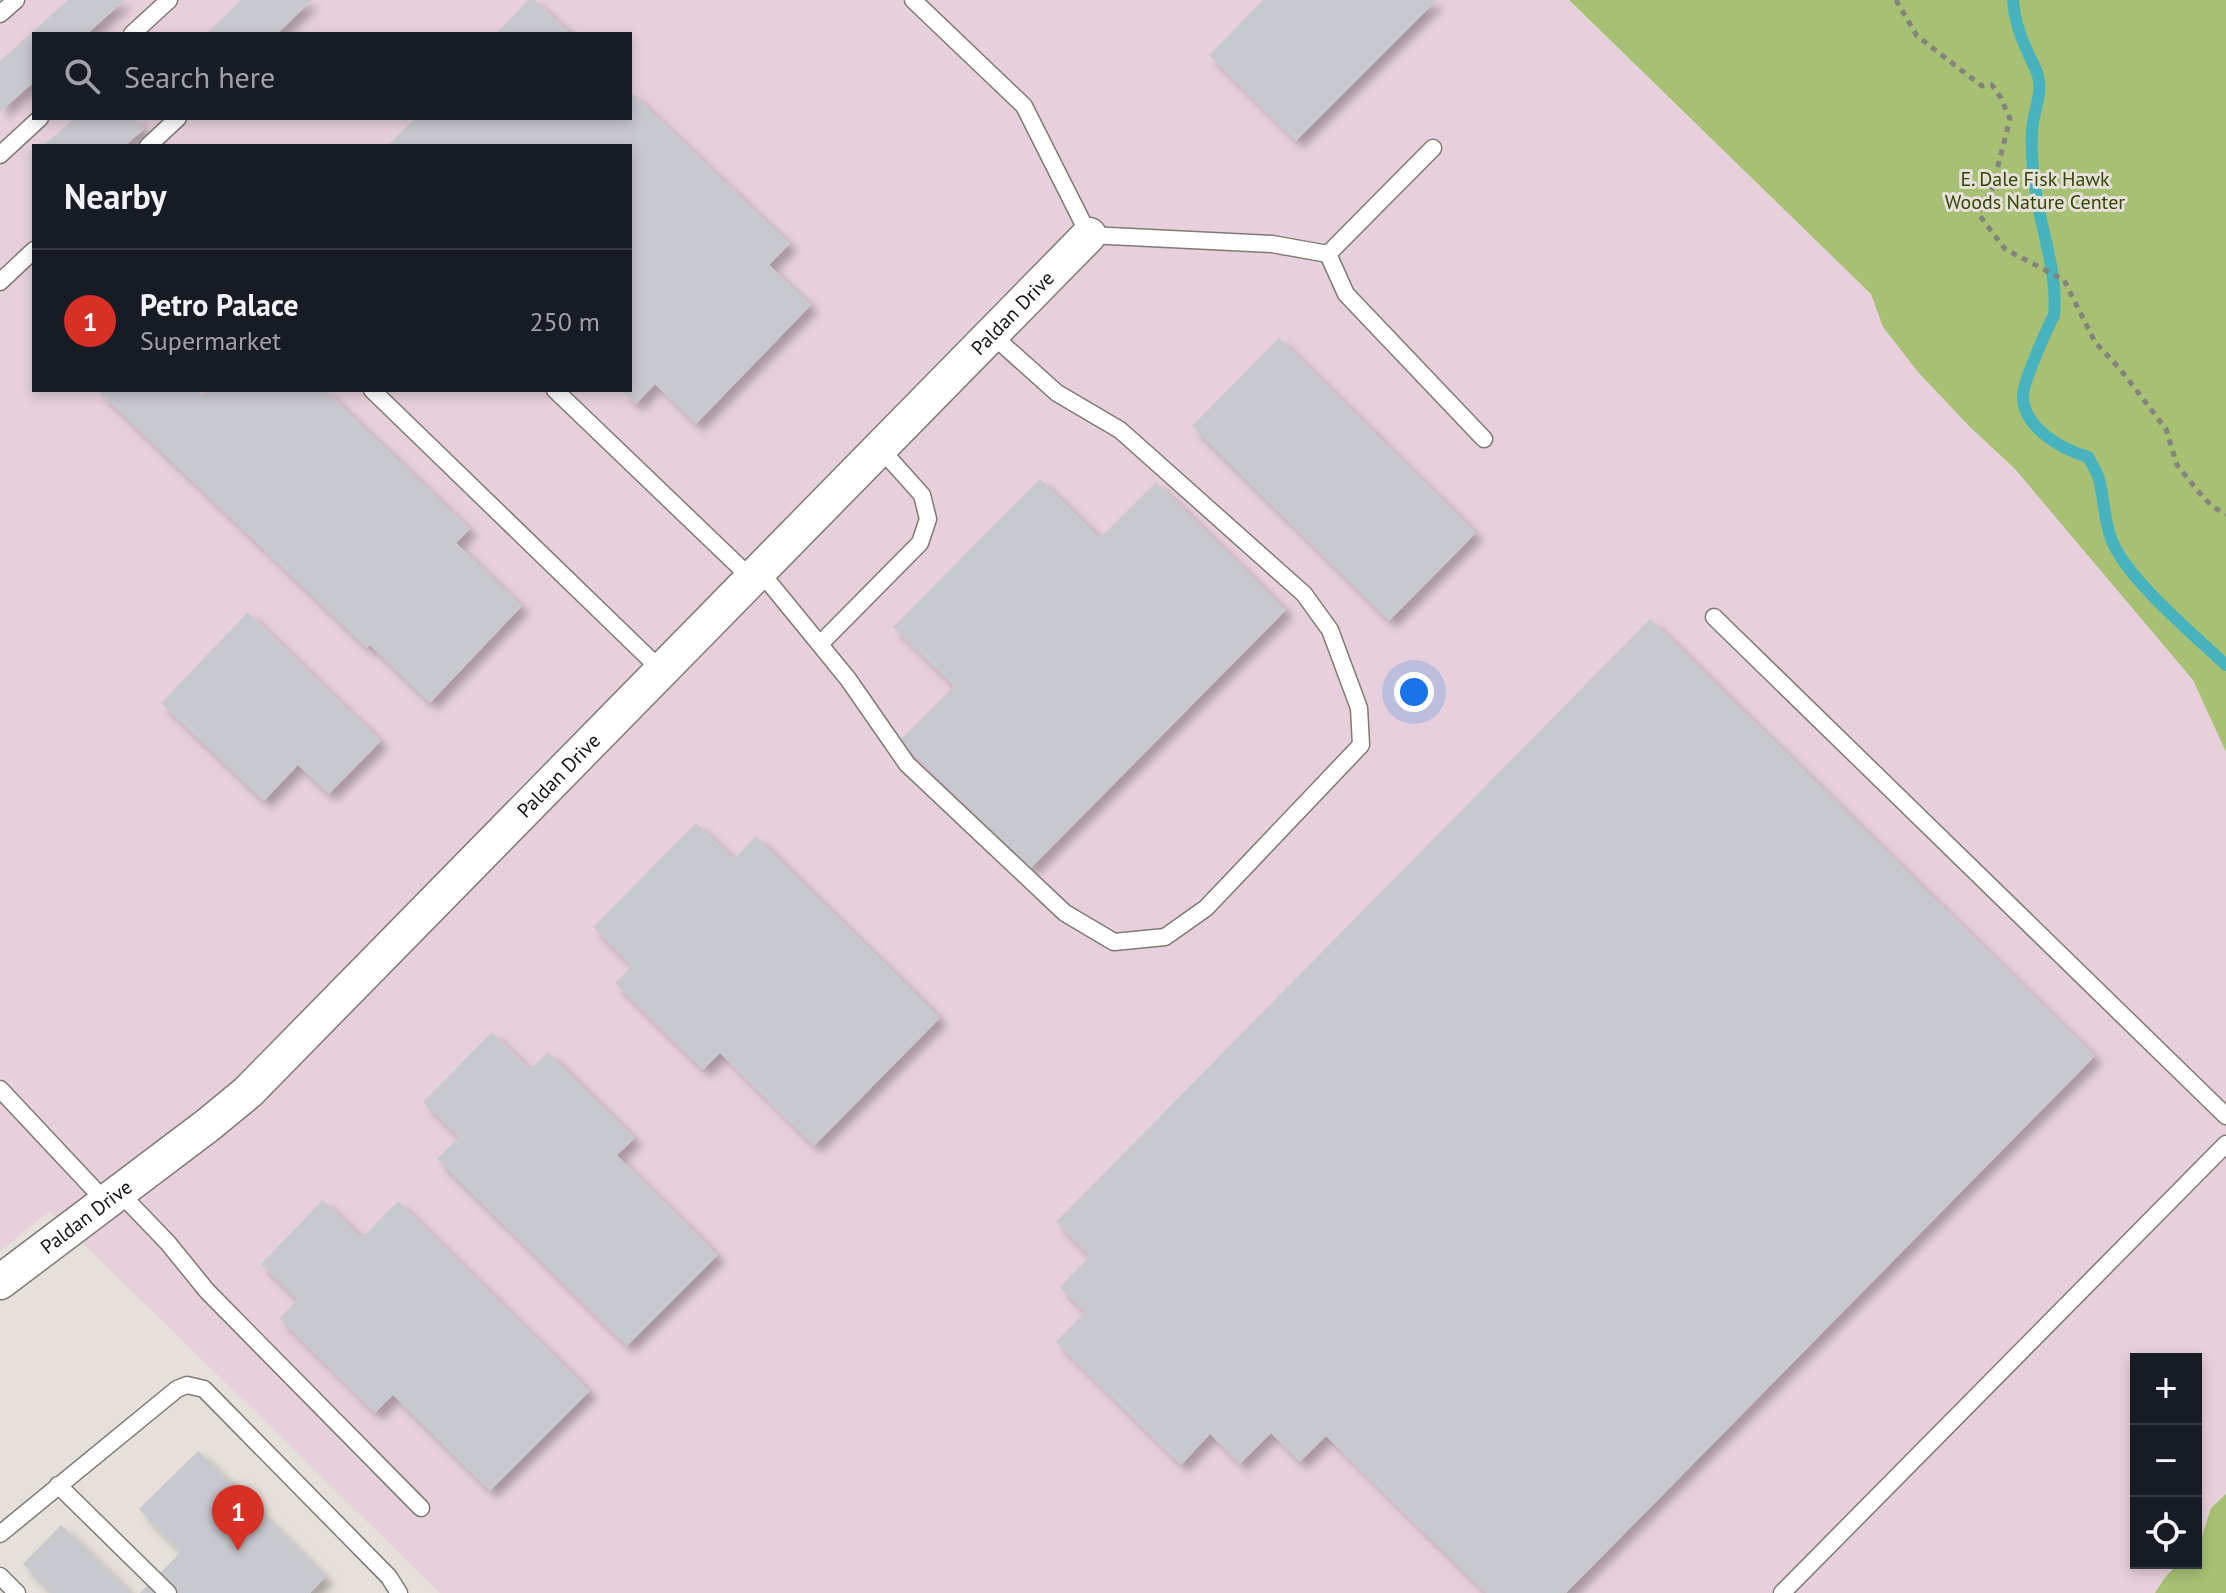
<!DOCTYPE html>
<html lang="en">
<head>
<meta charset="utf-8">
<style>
	:root { --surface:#171b24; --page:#20242c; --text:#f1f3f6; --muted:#9ea1a6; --line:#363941; --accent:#d93025 }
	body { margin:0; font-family:"PT Sans",sans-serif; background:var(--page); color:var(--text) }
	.controls { position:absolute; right:24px; bottom:24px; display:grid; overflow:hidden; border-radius:0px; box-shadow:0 4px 12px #0003 }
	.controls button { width:72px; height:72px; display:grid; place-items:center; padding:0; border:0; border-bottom:2px solid var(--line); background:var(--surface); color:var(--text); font:40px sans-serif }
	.you { position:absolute; left:1414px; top:692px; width:28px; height:28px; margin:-20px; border:6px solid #fff; border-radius:50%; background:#1a73e8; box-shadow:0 0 0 12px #1a73e833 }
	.badge { display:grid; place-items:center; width:52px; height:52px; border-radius:50%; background:var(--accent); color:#fff; font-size:26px; font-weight:700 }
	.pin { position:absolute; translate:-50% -66px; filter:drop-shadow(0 2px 4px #0008) }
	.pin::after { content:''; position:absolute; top:42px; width:28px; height:24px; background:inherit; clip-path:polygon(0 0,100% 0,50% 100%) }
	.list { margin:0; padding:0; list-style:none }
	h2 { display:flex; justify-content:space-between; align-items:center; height:104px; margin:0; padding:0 32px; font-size:34px }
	h2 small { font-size:26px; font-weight:400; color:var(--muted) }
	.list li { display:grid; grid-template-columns:52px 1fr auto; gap:24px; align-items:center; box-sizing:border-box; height:144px; padding:0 32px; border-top:2px solid var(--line) }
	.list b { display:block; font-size:30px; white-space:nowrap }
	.list p { margin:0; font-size:26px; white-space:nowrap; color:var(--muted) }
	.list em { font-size:26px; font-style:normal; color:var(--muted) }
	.icon { flex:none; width:44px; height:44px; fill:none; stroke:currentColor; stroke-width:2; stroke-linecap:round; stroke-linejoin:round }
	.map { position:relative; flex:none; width:2226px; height:1593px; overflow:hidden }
	.search { position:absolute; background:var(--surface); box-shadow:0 4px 12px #0003; left:32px; top:32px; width:600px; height:88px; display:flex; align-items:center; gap:20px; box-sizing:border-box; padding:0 28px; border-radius:0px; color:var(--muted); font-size:30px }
	.panel { position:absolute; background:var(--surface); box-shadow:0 4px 12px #0003; left:32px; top:144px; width:600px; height:248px; border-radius:0px }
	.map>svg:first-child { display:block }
	.industrial { fill:#e7d0db; fill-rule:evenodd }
	.green { fill:#a7c074 }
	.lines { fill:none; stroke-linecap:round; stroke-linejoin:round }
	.stream { stroke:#46b3bf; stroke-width:12 }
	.building { fill:#c8c8cf; filter:url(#shadow) }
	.service-casing { stroke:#7f7a74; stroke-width:19 }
	.minor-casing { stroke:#7f7a74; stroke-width:37 }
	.path { stroke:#86827e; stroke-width:5; stroke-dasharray:6 6; stroke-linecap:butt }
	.service { stroke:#fff; stroke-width:16 }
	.minor { stroke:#fff; stroke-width:34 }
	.labels { text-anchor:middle; stroke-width:6; stroke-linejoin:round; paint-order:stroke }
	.park-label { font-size:20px; fill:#344500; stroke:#e6e0da }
	.street-label { font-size:20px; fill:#141210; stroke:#e6e0da }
</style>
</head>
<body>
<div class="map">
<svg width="2226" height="1593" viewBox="0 0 2226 1593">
	<defs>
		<filter id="shadow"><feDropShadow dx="7" dy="7" stdDeviation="4" flood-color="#0004"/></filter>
	</defs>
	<rect width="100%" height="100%" fill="#e6e0da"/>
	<path class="industrial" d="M0 0H1568L1857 280 2226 646V1593H440L50 1211 0 1251ZM34 34H630V118H34ZM34 146H630V390H34ZM2136 1359H2196V1563H2136Z"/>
	<g class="green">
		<polygon points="1569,0 2226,0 2226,752 2193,680 2015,469 1969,426 1918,372 1883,327 1871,294"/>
		<polygon points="2226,1494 2226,1593 2155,1593 2166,1576 2179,1563 2196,1563 2196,1546 2200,1542 2211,1508"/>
	</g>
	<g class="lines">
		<path class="stream" d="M2013 0C2014 19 2020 36 2028 53 2031 60 2036 68 2038 76 2043 94 2033 112 2032 131 2031 153 2033 177 2037 199 2043 237 2058 275 2054 315 2047 329 2022 384 2023 397 2024 428 2061 449 2088 457 2092 464 2097 472 2099 479 2104 499 2104 521 2112 541 2129 581 2193 634 2226 665"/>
	</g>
	<g class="building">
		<polygon points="68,0 125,0 87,34 34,34 34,82 0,112 0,61"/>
		<polygon points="241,0 312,0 277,34 206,34"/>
		<polygon points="528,0 535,0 571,34 496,34"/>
		<polygon points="1263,0 1437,0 1296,141 1209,55"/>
		<polygon points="630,91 790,244 769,265 811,305 696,424 655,384 636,404 621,390 630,390 630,146 388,146 415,118 630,118"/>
		<polygon points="75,118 135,118 144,129 125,146 43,146"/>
		<polygon points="1279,338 1476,533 1389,621 1192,426"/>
		<polygon points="97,390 195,390 202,396 208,390 325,390 470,529 456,543 522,606 430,703 370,645 367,648"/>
		<polygon points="1040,479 1100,538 1156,482 1286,610 1030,869 900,740 954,686 893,627"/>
		<polygon points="248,612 381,741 329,794 298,765 264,801 161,703"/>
		<polygon points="1650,619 2095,1056 1566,1593 1486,1593 1326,1436 1300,1462 1271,1433 1240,1464 1210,1434 1181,1465 1056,1342 1085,1312 1060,1287 1090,1256 1056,1222"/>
		<polygon points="696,823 734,859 756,836 940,1018 814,1146 720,1053 703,1070 615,983 632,966 593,927"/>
		<polygon points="492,1032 530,1069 548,1052 635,1138 617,1155 718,1255 627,1346 437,1159 459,1137 423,1102"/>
		<polygon points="323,1200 362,1238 398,1201 590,1391 490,1491 393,1395 375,1413 279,1318 298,1300 261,1264"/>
		<polygon points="198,1451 326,1577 310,1593 140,1593 181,1552 139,1509"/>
		<polygon points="61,1525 131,1593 52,1593 23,1564"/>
	</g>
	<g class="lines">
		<g class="service-casing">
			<g id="service">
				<polyline points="913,0 1024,106 1089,235 1272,244 1328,254 1433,148"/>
				<polyline points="0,14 16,0"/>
				<polyline points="132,34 169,0"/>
				<polyline points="148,146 178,118"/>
				<polyline points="0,155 40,118"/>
				<polyline points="1328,254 1346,294 1484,439"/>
				<polyline points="0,282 34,250"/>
				<polyline points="372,390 661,670"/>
				<polyline points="555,390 751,578"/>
				<polyline points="759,570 848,679 907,764 1065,913 1114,942 1165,937 1206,908 1361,745 1359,708 1330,630 1304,594 1120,430 1057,393 991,334"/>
				<polyline points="1714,617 2226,1116"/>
				<polyline points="820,644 920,543 928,519 922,495 879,447"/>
				<polyline points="0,1089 106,1202"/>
				<polyline points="119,1192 168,1243 207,1291 421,1508"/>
				<polyline points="58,1485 168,1593"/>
				<polyline points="0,1534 177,1389 187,1385 204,1389 389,1577 399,1593"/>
				<polyline points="0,1576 17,1593"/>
				<polyline points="1782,1593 2226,1144"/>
			</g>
		</g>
		<g class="minor-casing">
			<g id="minor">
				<path id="s1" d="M0 1282 208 1125 248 1092 1089 235"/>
			</g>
		</g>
		<polyline class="path" points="1896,0 1917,36 1982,86 1992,85 2001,98 2010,119 1992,189 1979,211 1980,216 2005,249 2064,280 2095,342 2120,369 2166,429 2177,465 2203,497 2213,507 2226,514"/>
		<use href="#service" class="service"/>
		<use href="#minor" class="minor"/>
	</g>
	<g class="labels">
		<g class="park-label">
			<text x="2035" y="186">E. Dale Fisk Hawk<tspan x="2035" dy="23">Woods Nature Center</tspan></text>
		</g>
		<g class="street-label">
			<text dy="7" stroke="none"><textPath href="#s1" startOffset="1404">Paldan Drive</textPath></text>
			<text dy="7" stroke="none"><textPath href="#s1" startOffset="756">Paldan Drive</textPath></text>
			<text dy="7" stroke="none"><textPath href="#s1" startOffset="108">Paldan Drive</textPath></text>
		</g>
	</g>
</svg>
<div class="controls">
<button>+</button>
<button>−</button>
<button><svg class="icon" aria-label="locate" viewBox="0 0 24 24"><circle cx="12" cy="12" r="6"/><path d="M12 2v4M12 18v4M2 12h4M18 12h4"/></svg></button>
</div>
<div class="you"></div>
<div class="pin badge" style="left:238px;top:1551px">1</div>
<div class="search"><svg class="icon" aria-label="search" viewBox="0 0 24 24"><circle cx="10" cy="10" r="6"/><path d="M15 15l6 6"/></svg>Search here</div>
<section class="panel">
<h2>Nearby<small></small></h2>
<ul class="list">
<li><span class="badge">1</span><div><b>Petro Palace</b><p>Supermarket</p></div><em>250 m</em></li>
</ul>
</section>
</div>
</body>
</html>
